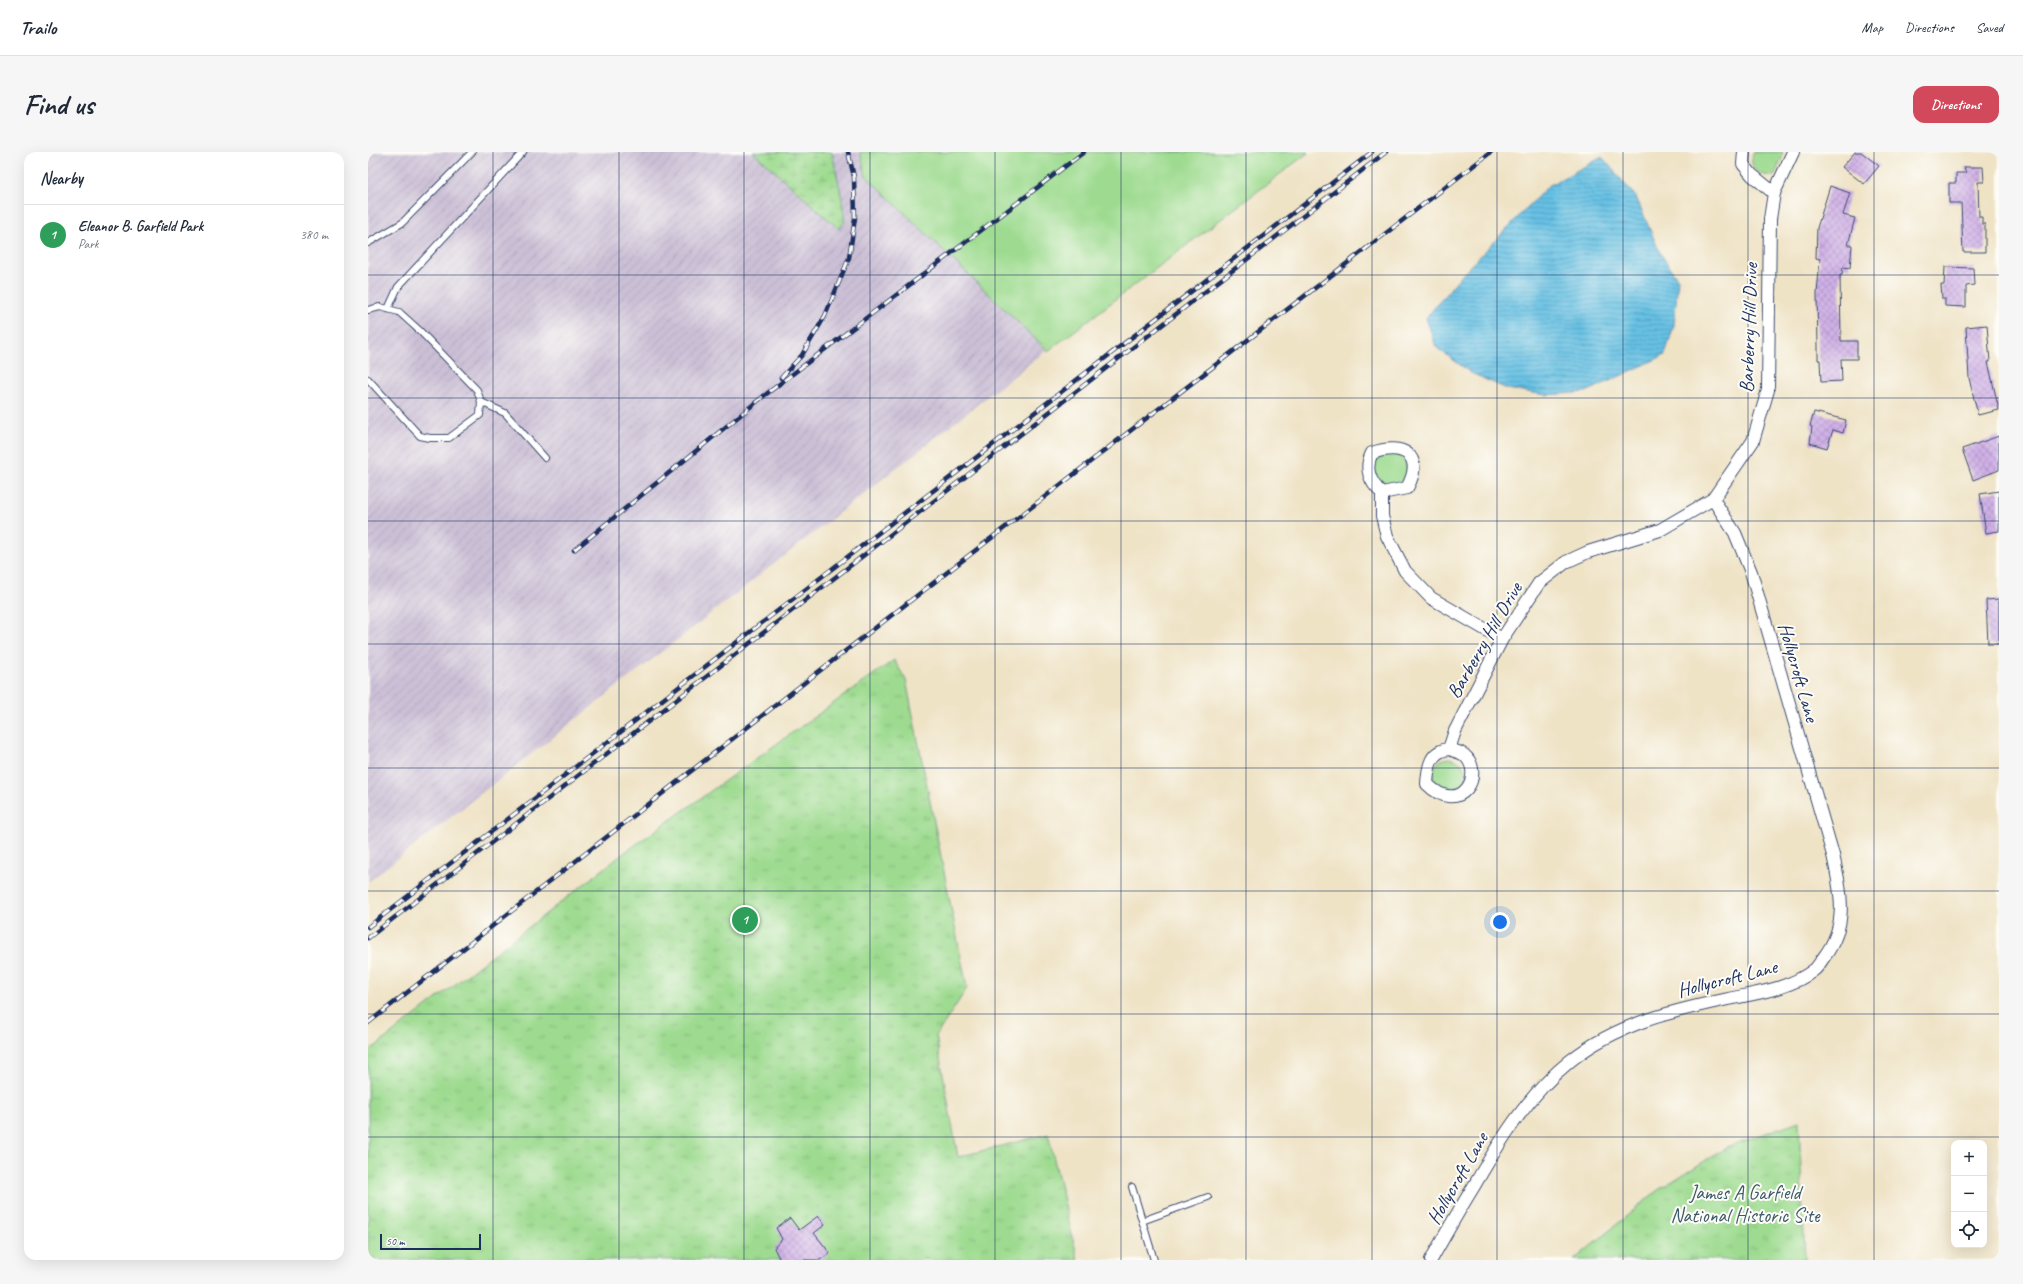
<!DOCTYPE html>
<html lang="en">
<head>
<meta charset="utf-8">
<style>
	:root { --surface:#fff; --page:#f6f6f7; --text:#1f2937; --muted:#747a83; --line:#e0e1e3; --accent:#d1495b }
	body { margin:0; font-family:Caveat,sans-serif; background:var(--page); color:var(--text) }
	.controls { position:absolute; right:12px; bottom:12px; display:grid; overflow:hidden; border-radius:8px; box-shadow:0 4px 16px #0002 }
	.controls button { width:36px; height:36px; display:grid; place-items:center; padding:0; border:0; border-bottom:1px solid var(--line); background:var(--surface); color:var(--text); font:20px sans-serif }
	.scale { position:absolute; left:12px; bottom:10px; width:101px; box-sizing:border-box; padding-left:4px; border:2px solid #1b2f5e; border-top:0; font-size:11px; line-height:14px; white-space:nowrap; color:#1b2f5e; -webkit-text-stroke:3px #fdfcf7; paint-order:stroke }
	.you { position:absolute; left:1132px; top:770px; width:14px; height:14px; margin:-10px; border:3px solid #fff; border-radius:50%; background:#1a73e8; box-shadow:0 0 0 6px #1a73e833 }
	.badge { display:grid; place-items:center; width:26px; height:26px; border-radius:50%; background:var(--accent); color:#fff; font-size:13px; font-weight:700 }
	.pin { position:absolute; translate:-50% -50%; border:2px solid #fff; box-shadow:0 1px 4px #0006 }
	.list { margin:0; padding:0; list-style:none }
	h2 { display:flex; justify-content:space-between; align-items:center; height:52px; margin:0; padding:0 16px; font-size:17px }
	h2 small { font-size:13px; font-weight:400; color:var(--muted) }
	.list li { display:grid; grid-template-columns:26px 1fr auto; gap:12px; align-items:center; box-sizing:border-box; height:60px; padding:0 16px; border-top:1px solid var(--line) }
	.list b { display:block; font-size:15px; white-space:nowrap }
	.list p { margin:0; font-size:13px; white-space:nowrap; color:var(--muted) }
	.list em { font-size:13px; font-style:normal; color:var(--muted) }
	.icon { flex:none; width:22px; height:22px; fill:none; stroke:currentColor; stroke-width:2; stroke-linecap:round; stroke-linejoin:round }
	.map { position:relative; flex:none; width:1631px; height:1108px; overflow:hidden; border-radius:12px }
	header { display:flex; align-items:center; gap:24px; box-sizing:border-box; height:56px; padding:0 20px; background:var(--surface); border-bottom:1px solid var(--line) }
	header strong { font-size:19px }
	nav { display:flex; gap:22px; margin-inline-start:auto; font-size:14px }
	.intro { display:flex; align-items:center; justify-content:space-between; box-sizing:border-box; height:96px; padding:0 24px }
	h1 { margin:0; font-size:28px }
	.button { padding:10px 18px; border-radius:12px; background:var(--accent); color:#fff; font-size:14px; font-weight:700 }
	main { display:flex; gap:24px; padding:0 24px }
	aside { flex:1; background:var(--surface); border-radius:12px; box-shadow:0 4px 16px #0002 }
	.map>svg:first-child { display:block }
	.industrial { fill:url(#industrial-furrows) }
	.grass { fill:#9edb90; stroke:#5c8577 }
	.wetland { fill:url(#wetland-marsh); stroke:#5c8577 }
	.park { fill:url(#park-tufts); stroke:#5c8577 }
	.water { fill:url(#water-rules); stroke:#4078a1 }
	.building { fill:url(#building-cross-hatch) }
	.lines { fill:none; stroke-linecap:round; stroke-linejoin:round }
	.service-casing { stroke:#3b4a6e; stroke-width:8 }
	.minor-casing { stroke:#3b4a6e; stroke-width:14 }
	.service { stroke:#fff; stroke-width:6 }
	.minor { stroke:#fff; stroke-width:12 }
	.rail-casing { stroke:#1b2f5e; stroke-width:4.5 }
	.rail { stroke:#fdfcf7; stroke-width:3; stroke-dasharray:9; stroke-linecap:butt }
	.grid { fill:none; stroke:#1b2f5e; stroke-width:1; stroke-opacity:0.55 }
	.labels { text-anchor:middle; stroke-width:4; stroke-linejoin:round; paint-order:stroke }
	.street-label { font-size:20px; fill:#1b2f5e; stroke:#fdfcf7 }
	.park-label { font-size:20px; fill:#3c5a6a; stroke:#fdfcf7 }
</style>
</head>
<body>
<header>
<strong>Trailo</strong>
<nav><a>Map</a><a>Directions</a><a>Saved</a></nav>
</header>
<div class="intro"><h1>Find us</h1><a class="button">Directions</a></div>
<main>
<aside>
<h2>Nearby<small></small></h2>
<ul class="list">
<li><span class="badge" style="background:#2e9e5b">1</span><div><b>Eleanor B. Garfield Park</b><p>Park</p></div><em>380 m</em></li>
</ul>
</aside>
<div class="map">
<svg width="1631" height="1108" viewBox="0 0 1631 1108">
	<defs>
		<pattern id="industrial-furrows" width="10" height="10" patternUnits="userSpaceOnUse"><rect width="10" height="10" fill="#cbbfd5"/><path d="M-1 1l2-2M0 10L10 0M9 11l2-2" fill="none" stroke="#aea4b9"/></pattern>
		<pattern id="wetland-marsh" width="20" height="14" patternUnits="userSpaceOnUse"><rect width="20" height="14" fill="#9edb90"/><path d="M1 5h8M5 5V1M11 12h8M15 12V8" fill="none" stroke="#88bc7f"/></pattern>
		<pattern id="park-tufts" width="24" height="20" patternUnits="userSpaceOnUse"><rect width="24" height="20" fill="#9edb90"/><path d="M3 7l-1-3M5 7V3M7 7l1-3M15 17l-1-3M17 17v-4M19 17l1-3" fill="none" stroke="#88bc7f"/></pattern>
		<pattern id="water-rules" width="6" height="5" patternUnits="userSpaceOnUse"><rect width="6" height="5" fill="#66c1e4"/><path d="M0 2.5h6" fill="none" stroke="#539dbc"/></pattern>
		<pattern id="building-cross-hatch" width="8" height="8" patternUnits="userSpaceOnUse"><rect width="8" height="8" fill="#d0b1e7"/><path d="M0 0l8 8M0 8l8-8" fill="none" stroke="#a890be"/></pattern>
	</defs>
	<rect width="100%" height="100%" fill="#fdfcf7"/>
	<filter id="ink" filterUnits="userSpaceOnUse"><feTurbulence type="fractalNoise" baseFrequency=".025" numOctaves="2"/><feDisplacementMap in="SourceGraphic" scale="8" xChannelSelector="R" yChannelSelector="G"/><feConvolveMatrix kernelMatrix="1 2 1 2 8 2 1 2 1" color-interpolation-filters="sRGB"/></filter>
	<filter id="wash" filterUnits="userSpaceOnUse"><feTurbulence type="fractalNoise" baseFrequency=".012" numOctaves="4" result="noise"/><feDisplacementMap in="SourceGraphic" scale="16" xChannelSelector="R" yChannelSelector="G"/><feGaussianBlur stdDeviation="0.9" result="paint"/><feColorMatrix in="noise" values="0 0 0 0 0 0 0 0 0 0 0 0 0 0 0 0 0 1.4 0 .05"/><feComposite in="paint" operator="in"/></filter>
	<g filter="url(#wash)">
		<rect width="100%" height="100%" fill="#efe3c6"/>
		<polygon class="industrial" points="0,0 932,0 0,730"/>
		<g class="grass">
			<polygon points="492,0 941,0 680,199 498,24"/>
			<path d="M1386 0H1415L1414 6 1406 24C1390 24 1379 16 1386 0Z"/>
			<path d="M1021 300C1038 306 1038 306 1039 324 1029 339 1014 335 1006 319L1008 308Z"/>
			<circle cx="1081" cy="622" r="16"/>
		</g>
		<polygon class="wetland" points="385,0 464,0 473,42 477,69 471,77"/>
		<g class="park">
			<polygon points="526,508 538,528 599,836 568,884 590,1005 680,982 710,1108 0,1108 0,900 256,701"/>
			<polygon points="1431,969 1437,1108 1206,1108 1290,1038 1361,994"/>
		</g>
		<polygon class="water" points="1234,5 1268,45 1292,101 1310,127 1306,173 1297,203 1218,240 1179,243 1139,237 1103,221 1068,195 1058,166 1091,126 1180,34"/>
		<g id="blocks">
			<g class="building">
				<polygon points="1487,0 1493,0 1511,14 1496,32 1474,15"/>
				<polygon points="1596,15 1615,15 1616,30 1610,30 1611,65 1614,65 1614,72 1617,72 1617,100 1595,100 1593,51 1581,51 1581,31 1588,31 1588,21 1598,21"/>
				<polygon points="1462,34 1482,41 1475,63 1487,66 1480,93 1484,93 1482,116 1475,115 1474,123 1472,123 1473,189 1489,189 1489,207 1473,207 1474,229 1453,230 1452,208 1450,208 1450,194 1449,142 1452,107 1448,106 1449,76"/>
				<polygon points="1577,115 1605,116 1606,133 1598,134 1598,155 1577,154 1577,147 1574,147 1573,133 1576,133"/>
				<polygon points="1619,173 1622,210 1620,210 1631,258 1610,263 1601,226 1598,175"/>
				<polygon points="1446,260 1478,268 1475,281 1465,278 1459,296 1442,291 1444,275 1442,274"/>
				<polygon points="1631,284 1631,318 1605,328 1594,297"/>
				<polygon points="1631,339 1631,379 1618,381 1612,342"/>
				<polygon points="1631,447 1631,492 1620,492 1618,448"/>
				<polygon points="450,1064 457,1073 446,1081 462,1101 452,1108 412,1108 406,1096 414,1087 408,1076 422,1066 431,1078"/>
			</g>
		</g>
	</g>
	<g filter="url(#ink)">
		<use href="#blocks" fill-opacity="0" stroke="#3b4a6e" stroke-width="1"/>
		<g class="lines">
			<g class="service-casing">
				<g id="service">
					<polyline points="0,91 34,71 104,0"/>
					<polyline points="20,157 30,135 155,0"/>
					<polyline points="0,158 12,155 31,160 52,179 109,238 113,250 112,263 81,286 62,286 52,284 0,227"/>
					<polyline points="113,250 137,261 177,306"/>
					<polyline points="764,1035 786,1108"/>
					<polyline points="774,1069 840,1045"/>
				</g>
			</g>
			<g class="minor-casing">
				<g id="minor">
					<polyline points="1376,0 1375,12 1384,23 1406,41"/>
					<path d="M1014 341 1039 336C1057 303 1035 290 1004 301 996 316 1002 331 1014 341V364L1019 384 1037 419 1063 446 1134 487"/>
					<polyline points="1081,597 1087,579 1134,487 1171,431 1198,410 1220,400 1292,378 1345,347 1385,289 1400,238 1402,67 1406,41 1425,0"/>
					<path d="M1081 597C1086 599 1092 600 1096 603 1118 621 1093 666 1059 632 1060 615 1062 599 1081 597Z"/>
					<path d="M1063 1108C1077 1083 1091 1058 1106 1034 1133 987 1160 943 1202 909 1248 872 1304 859 1360 847 1389 841 1422 837 1446 818 1450 815 1453 809 1456 805 1481 772 1473 740 1465 703L1383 420 1367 381 1345 347"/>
				</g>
			</g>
			<use href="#service" class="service"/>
			<use href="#minor" class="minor"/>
			<g class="rail-casing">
				<g id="rail">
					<polyline points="413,226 434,203 457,164 481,106 487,66 486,25 480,0"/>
					<polyline points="206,398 397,243 716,0"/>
					<polyline points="0,775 1004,0"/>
					<polyline points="0,786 1018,0"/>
					<polyline points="0,871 445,524 1123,0"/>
				</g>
			</g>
			<use href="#rail" class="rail"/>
		</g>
	</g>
	<path class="grid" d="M125 0V1108M251 0V1108M376 0V1108M502 0V1108M627 0V1108M753 0V1108M878 0V1108M1004 0V1108M1129 0V1108M1255 0V1108M1380 0V1108M1506 0V1108M0 123H1631M0 246H1631M0 369H1631M0 492H1631M0 616H1631M0 739H1631M0 862H1631M0 985H1631"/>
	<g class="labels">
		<g class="street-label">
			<text transform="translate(1380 176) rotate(-88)" y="7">Barberry Hill Drive</text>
			<text transform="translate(1116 488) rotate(-60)" y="7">Barberry Hill Drive</text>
			<text transform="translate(1431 520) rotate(74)" y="7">Hollycroft Lane</text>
			<text transform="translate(1359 826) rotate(-14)" y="7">Hollycroft Lane</text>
			<text transform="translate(1089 1026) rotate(-60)" y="7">Hollycroft Lane</text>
		</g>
		<g class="park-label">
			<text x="1377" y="1047">James A Garfield<tspan x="1377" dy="23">National Historic Site</tspan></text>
		</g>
	</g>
</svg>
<div class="controls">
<button>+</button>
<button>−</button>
<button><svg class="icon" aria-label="locate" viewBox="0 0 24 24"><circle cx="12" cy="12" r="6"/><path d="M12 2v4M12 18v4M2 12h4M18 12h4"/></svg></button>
</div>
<div class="scale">50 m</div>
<div class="you"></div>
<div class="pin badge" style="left:377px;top:768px;background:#2e9e5b">1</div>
</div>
</main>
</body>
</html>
